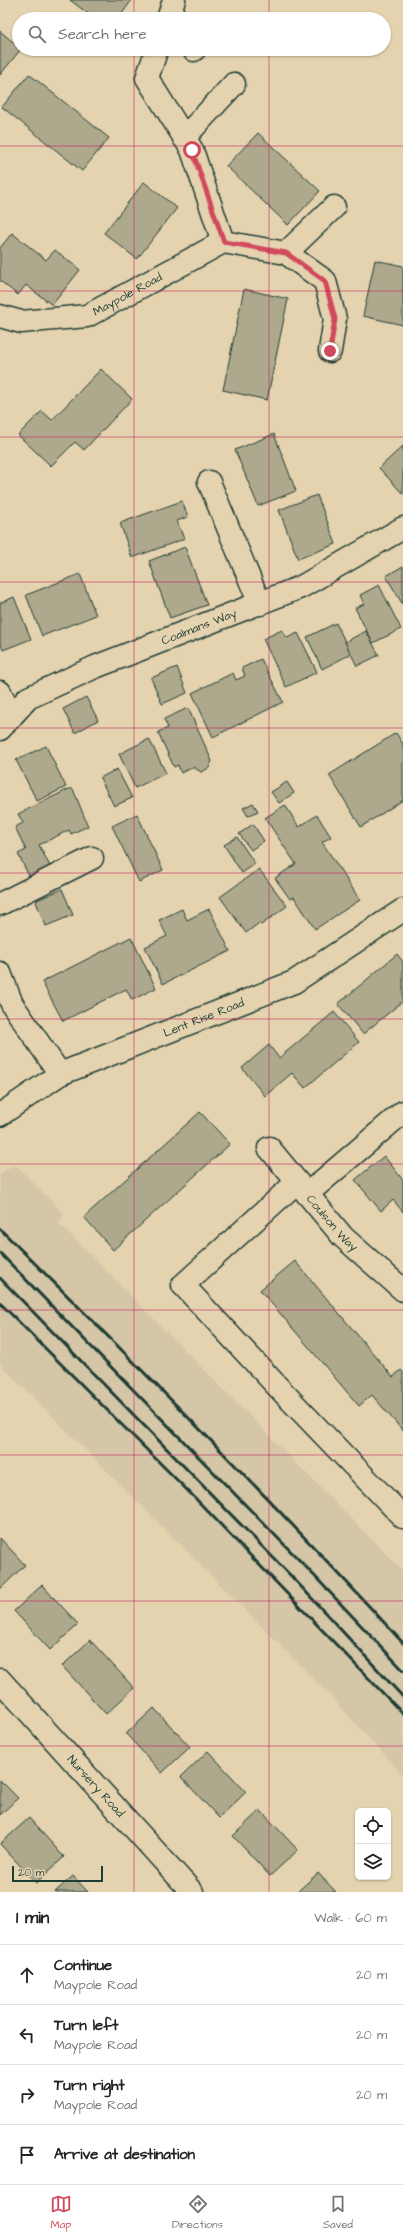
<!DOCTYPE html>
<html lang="en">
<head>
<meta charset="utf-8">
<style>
	:root { --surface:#fff; --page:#f6f6f6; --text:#222; --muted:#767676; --line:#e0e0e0; --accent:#d1495b }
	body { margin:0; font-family:"Architects Daughter",sans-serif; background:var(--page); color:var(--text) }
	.controls { position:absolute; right:12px; bottom:12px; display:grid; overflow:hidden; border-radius:6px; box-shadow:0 1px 3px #0004 }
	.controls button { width:36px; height:36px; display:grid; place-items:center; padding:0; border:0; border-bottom:1px solid var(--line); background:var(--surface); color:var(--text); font:20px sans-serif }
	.scale { position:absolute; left:12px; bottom:10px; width:91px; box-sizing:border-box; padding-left:4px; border:2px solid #1f3d34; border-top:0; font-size:11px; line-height:14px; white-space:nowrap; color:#1f3d34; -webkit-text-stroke:3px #e5d3b0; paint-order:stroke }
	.stop { position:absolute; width:12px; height:12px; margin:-9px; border:3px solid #d1495b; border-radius:50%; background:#fff }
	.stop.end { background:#d1495b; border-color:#fff; box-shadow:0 1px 4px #0008 }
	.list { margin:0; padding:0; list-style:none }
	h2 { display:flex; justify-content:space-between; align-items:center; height:52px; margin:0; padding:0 16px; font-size:17px }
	h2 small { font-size:13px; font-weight:400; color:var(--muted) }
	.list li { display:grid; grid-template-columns:26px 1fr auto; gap:12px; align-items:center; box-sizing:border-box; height:60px; padding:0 16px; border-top:1px solid var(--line) }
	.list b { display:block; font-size:15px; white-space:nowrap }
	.list p { margin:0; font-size:13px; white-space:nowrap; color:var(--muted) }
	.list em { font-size:13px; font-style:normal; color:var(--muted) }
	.icon { flex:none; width:22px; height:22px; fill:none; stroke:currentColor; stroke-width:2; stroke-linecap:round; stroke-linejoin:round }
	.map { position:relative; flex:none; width:403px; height:1892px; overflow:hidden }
	.search { position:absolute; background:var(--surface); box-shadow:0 1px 3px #0004; left:12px; right:12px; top:12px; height:44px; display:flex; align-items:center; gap:10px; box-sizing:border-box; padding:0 14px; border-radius:22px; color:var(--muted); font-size:15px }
	.sheet { height:292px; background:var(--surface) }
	nav { display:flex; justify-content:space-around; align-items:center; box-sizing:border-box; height:56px; border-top:1px solid var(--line); background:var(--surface); font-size:11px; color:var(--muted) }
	nav a { display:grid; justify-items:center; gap:2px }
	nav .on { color:var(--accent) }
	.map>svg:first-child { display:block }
	.built { fill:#d4c6a6 }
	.building { fill:#aea98d; stroke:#1f3d34 }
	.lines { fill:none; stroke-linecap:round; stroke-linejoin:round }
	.minor-casing { stroke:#1f3d34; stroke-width:25 }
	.minor { stroke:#e5d3b0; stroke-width:22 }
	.rail { stroke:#1f3d34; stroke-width:3 }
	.route { stroke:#d1495b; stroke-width:5 }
	.grid { fill:none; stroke:#c2185b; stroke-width:1; stroke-opacity:0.55 }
	.labels { text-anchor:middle; stroke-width:3; stroke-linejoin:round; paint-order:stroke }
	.street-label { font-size:12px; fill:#1f3d34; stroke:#e5d3b0 }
</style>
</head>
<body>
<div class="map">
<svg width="403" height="1892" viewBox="0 0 403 1892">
	<rect width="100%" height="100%" fill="#e5d3b0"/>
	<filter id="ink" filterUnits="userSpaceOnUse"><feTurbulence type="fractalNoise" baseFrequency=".025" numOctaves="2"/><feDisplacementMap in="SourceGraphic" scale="8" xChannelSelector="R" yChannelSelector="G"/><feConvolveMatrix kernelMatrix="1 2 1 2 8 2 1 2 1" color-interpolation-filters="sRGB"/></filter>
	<g filter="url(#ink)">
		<polygon class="built" points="16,1165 64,1214 59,1223 403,1571 403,1775 322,1687 0,1364 0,1173"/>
		<g class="building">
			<polygon points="70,0 132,0 118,19 95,19"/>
			<polygon points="0,31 21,49 0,75"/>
			<polygon points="29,74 109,138 82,171 2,107"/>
			<polygon points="258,133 320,191 288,225 226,166"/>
			<polygon points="144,182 177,208 137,259 104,233"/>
			<polygon points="12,233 46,260 55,250 80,270 52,305 26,285 18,295 0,281 0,248"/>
			<polygon points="375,260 403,266 403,325 363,316"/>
			<polygon points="244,289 288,299 267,400 223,390"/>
			<polygon points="101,369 132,399 84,450 75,442 51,466 18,435 42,411 52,420"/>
			<polygon points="274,434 296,491 258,506 235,450"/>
			<polygon points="403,446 403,494 379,468"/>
			<polygon points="317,495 336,544 298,559 279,510"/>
			<polygon points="182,501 188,517 177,521 184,539 132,558 120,523"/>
			<polygon points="185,547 207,605 170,618 149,561"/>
			<polygon points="403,566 403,605 386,576"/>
			<polygon points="80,574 96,615 42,636 26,595"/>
			<polygon points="379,585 401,629 373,643 355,608 364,604 360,595"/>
			<polygon points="14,597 31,639 3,650 0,642 0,603"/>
			<polygon points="336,623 351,654 322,669 307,637"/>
			<polygon points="282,630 287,638 298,633 317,672 286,687 263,639"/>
			<polygon points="366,631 379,655 357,666 345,642"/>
			<polygon points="261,659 283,702 213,737 192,693 233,673 236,680 245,676 242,668"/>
			<polygon points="177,667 187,693 162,704 151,678"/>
			<polygon points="86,697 98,720 75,733 63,709"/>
			<polygon points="188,708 212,761 209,768 201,772 193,767 181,773 178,765 174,767 158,732 168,728 164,719"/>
			<polygon points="396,733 403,744 403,800 361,827 329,775"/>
			<polygon points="149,739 166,773 135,788 119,754"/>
			<polygon points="46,746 66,787 37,801 16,760"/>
			<polygon points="117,769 132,798 114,806 100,778"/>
			<polygon points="287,782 294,793 279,803 271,792"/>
			<polygon points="69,789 73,789 88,826 71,834 69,830 39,845 52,870 31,880 18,854 26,850 15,827 23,823 18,814"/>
			<polygon points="253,803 258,811 248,816 243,808"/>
			<polygon points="285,805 299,827 317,815 331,837 322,842 360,900 315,929 294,897 290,899 275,878 296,864 265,818"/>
			<polygon points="137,814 163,870 139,882 112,826"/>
			<polygon points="253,824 264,841 251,850 239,834"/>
			<polygon points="237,837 255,864 242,873 224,845"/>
			<polygon points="259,869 287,906 261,925 259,923 246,933 220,897"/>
			<polygon points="62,889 73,915 46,926 36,902 37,900"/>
			<polygon points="182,909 187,920 209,909 230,951 163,984 145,947 167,936 159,920"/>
			<polygon points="131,937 156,988 132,1000 126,989 63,1021 42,982"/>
			<polygon points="397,954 403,962 403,1001 363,1034 338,1004"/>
			<polygon points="334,1012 359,1042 305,1088 292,1073 265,1096 242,1068 269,1045 279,1058"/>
			<polygon points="200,1112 230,1144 113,1250 84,1217"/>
			<polygon points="384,1156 403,1180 403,1212 393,1200 381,1211 355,1180"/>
			<polygon points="295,1261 393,1377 401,1370 403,1372 403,1431 372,1395 359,1406 260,1290"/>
			<polygon points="0,1538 25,1565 0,1589"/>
			<polygon points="42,1585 78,1624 50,1650 14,1611"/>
			<polygon points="90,1640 134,1688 106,1714 62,1666"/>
			<polygon points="154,1708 190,1747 162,1773 126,1734"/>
			<polygon points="208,1751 246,1792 219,1818 181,1777"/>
			<polygon points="0,1780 18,1798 0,1815"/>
			<polygon points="260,1810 298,1850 270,1876 233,1836"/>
			<polygon points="29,1818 64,1857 36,1883 0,1844"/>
			<polygon points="318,1873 336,1892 297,1892"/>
			<polygon points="73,1876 88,1892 55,1892"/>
		</g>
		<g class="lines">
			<g class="minor-casing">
				<g id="minor">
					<polyline points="168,19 174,0"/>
					<polyline points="157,49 147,78 192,150 223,242"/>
					<polyline points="193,49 194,50"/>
					<polyline points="184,138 234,84"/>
					<polyline points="286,253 334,207"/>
					<path id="s1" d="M0 316 21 322 87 316 223 242 286 253 325 281 335 319 330 351"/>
					<polyline points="209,482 260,604"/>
					<polyline points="0,692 11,717"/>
					<path id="s2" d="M0 729 28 698 95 667 301 587 403 528"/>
					<polyline points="0,904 92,858"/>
					<polyline points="0,973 12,1004 60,1074"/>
					<path id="s3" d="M0 1115 60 1074 294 982 403 910"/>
					<path id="s4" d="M269 1148 343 1237 403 1290"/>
					<polyline points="297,1182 183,1285 277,1386 403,1517"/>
					<polyline points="307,1194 403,1112"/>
					<path id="s5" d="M0 1680 192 1892"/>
				</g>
			</g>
			<use href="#minor" class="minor"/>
			<g class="rail">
				<path d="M0 1229C137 1364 273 1501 403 1643"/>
				<polyline points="0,1253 306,1567 403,1670"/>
				<polyline points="0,1278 294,1579 403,1697"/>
				<polyline points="0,1303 195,1498 403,1714"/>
			</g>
		</g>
	</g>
	<g class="lines" filter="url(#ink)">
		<polyline class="route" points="192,150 224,242 286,253 325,281 335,319 330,351"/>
	</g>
	<path class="grid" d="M134 0V19M269 0V19M134 49V1892M269 49V1892M0 146H403M0 291H403M0 437H403M0 582H403M0 728H403M0 873H403M0 1019H403M0 1164H403M0 1310H403M0 1455H403M0 1601H403M0 1746H403"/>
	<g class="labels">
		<g class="street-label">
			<text dy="4" stroke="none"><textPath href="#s1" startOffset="134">Maypole Road</textPath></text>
			<text dy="4" stroke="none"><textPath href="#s2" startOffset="227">Coalmans Way</textPath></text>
			<text dy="4" stroke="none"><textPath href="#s3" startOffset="227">Lent Rise Road</textPath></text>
			<text dy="4" stroke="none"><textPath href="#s4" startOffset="98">Coulson Way</textPath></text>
			<text dy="4" stroke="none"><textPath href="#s5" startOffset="143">Nursery Road</textPath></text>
		</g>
	</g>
</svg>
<div class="controls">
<button><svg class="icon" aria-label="locate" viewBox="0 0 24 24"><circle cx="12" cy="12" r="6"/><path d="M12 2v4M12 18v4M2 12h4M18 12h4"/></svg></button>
<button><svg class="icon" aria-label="layers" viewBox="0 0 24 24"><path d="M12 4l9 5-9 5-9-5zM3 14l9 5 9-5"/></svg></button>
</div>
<div class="scale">20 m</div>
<div class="stop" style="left:192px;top:150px"></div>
<div class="stop end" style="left:330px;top:351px"></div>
<div class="search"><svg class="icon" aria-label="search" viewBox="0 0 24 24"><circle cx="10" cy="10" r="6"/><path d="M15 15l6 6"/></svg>Search here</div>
</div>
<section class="sheet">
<h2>1 min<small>Walk · 60 m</small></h2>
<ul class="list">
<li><svg class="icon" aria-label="ahead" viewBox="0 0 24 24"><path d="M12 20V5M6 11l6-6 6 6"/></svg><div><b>Continue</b><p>Maypole Road</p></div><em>20 m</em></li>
<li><svg class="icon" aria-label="left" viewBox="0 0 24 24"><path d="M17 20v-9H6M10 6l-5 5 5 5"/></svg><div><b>Turn left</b><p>Maypole Road</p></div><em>20 m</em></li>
<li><svg class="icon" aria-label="right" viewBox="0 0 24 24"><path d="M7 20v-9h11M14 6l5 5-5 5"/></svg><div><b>Turn right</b><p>Maypole Road</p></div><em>20 m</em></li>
<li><svg class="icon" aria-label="arrive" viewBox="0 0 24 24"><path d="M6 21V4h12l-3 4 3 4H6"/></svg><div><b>Arrive at destination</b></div></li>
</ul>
</section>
<nav>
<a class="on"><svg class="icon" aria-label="map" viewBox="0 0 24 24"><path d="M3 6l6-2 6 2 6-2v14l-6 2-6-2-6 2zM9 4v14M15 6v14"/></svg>Map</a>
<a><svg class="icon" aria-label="directions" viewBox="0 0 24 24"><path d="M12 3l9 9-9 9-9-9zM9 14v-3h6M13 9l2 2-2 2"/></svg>Directions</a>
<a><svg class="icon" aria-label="saved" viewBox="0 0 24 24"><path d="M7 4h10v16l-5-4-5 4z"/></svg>Saved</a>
</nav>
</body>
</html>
